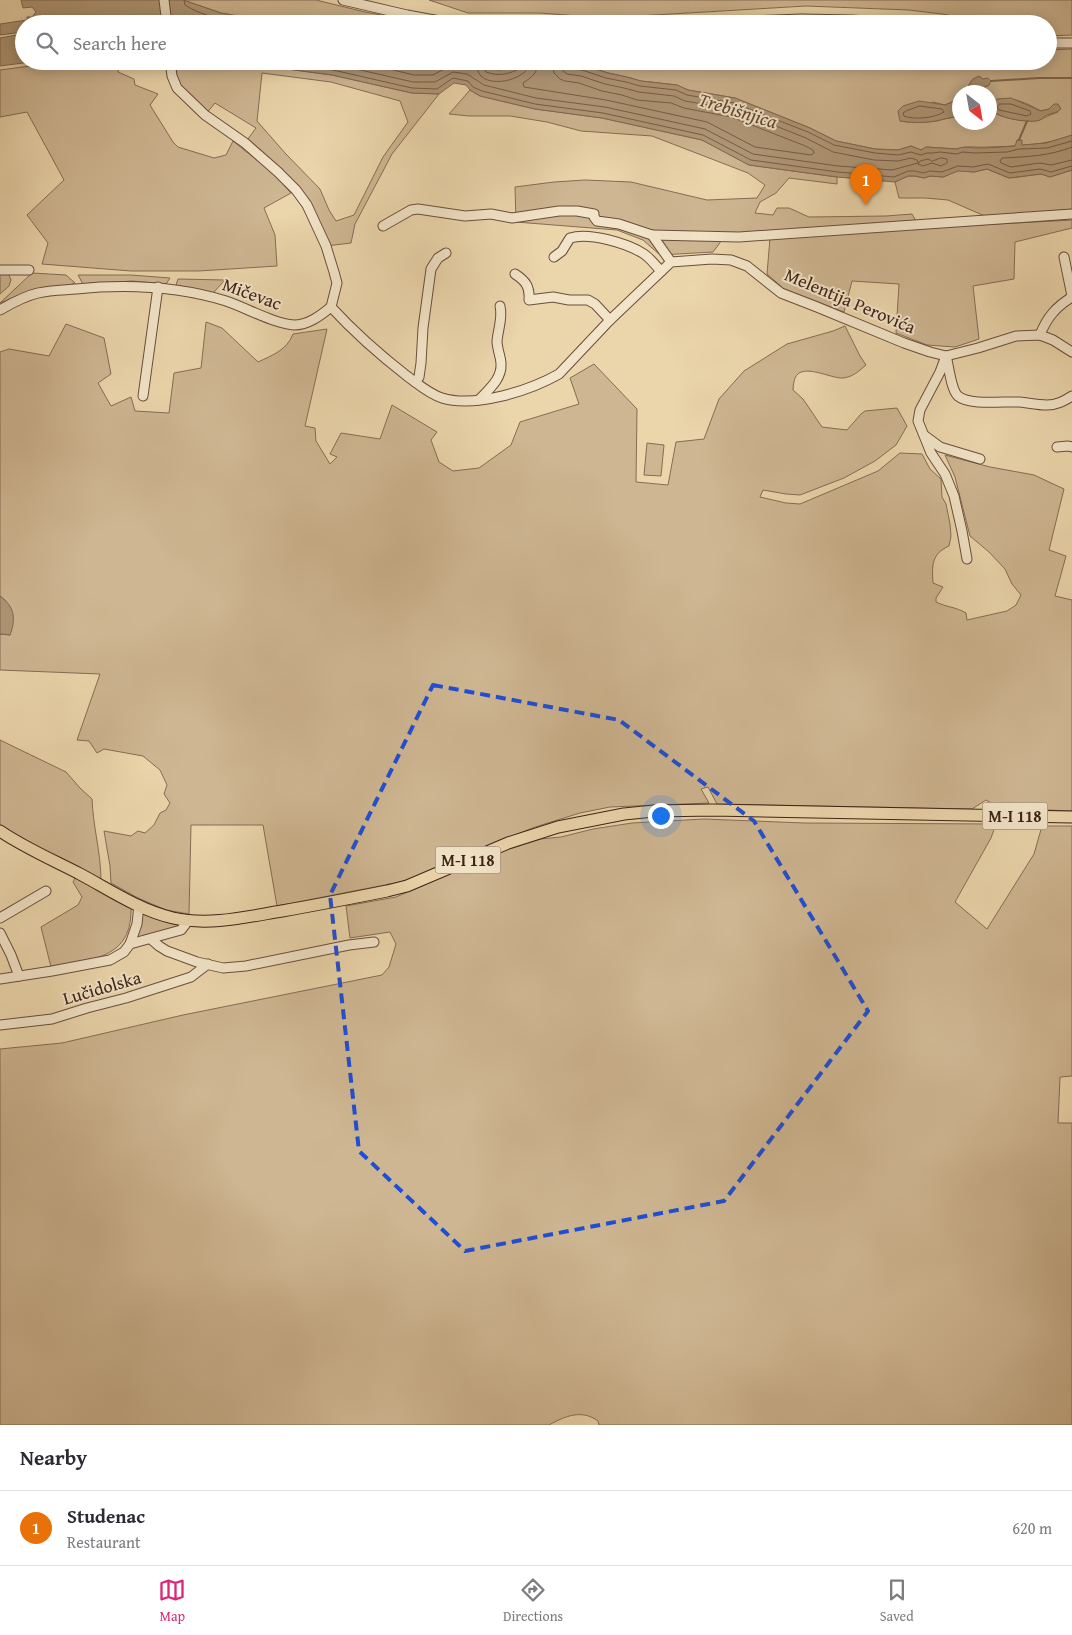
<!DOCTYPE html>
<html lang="en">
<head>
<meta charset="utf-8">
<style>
	:root { --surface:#fff; --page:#f2f2f3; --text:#2b2b33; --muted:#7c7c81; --line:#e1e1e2; --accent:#db2777 }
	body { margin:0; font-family:"Gentium Book Plus",serif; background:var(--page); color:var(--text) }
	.compass { position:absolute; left:952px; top:85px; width:45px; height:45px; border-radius:50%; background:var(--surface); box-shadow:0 2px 12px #0003; rotate:149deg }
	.you { position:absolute; left:660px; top:815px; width:18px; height:18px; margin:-12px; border:4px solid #fff; border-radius:50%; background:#1a73e8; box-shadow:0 0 0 8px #1a73e833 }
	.badge { display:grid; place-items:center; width:32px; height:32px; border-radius:50%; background:var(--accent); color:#fff; font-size:16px; font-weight:700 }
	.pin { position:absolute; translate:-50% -41px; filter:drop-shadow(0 1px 2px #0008) }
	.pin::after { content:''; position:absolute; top:26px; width:18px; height:15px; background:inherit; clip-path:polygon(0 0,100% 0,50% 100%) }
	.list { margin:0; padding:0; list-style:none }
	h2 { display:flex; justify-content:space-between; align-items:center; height:65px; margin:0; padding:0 20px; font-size:21px }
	h2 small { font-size:16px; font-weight:400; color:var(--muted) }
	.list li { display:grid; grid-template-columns:32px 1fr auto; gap:15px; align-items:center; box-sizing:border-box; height:75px; padding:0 20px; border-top:1px solid var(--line) }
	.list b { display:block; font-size:19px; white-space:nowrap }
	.list p { margin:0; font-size:16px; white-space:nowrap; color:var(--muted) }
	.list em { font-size:16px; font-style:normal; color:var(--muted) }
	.icon { flex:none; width:28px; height:28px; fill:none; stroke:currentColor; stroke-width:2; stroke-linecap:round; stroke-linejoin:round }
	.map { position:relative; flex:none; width:1072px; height:1425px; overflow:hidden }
	.search { position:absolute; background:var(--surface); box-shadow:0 2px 12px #0003; left:15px; right:15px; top:15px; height:55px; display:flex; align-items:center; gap:12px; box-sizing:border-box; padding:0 18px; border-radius:28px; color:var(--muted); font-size:19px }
	.sheet { height:140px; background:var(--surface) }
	nav { display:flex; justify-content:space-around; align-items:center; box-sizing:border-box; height:70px; border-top:1px solid var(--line); background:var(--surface); font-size:14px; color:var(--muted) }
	nav a { display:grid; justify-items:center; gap:2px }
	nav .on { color:var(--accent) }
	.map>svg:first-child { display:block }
	.green { fill:#ceb692; stroke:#866c54; fill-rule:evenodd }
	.water { fill:#b09878; stroke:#826851 }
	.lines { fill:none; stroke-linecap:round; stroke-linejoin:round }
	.shore { stroke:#775c47; stroke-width:1 }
	.stream { stroke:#826851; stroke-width:2 }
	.minor-casing { stroke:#694e3b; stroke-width:11 }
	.major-casing { stroke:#3e2116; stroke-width:13 }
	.minor { stroke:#f2e4c8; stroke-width:9 }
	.major { stroke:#ebd5ab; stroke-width:11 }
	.marked { fill:none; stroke:#1d4ed8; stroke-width:4; stroke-dasharray:10 6; stroke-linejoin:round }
	.labels { text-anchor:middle; stroke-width:4; stroke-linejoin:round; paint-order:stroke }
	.shield { fill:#f2e4c8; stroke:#745c4b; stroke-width:1 }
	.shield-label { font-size:16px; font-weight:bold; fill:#3e2116 }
	.street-label { font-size:18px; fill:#3e2116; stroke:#f2e4c8 }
	.water-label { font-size:19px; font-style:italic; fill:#604533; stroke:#f2e4c8 }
</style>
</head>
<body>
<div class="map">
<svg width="1072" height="1425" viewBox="0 0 1072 1425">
	<rect width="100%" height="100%" fill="#ebd5ab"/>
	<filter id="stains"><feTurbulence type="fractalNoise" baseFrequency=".004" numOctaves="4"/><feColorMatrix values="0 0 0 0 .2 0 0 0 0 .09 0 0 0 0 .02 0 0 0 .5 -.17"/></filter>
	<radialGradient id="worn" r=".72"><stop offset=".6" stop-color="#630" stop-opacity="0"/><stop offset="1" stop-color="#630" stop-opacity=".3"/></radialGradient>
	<g class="green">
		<polygon points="183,0 316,0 365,12 430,24 282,24 221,13"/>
		<polygon points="429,0 1072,0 1072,35 1048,36 1048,24 995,24 942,14 909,10 806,6 604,18 540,13 468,13"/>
		<path d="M1072 49V135C1045 146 1016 146 988 147 978 148 965 145 957 149L926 147 921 150 911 146 898 150 875 149 836 141 810 128 735 98 688 90 677 85 641 81 627 77 608 73 583 65 558 61H1048V50ZM973 79H983L989 85 978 90 976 92H990V106C1006 92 1024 102 1041 111L1049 109 1058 112C1051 114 1045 118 1039 120 1028 123 998 118 991 110H990V122H960L959 117C950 117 945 119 936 121 924 123 911 123 900 121L933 102 945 105 959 99 960 92H964Z"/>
		<polygon points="68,61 119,61 118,72 134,79 135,85 158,94 150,105 173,142 178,147 214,158 226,155 233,141 274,174 291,193 264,208 275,235 277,266 199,271 131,271 42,264 48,243 27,215 64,180 27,112 0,117 0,70"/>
		<path d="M171 61H228L332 75 412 93 439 94 392 154 355 224 351 243 326 246 307 205 245 143 256 128 215 103 205 115 177 88ZM262 73 331 82 400 101 408 122 383 157 354 215 336 221 329 210 320 189 285 153 257 121Z"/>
		<path d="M488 61H523C511 68 503 71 489 69Z"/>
		<polygon points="470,90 480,96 535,109 602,118 702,140 749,165 837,177 837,184 789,178 776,193 760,202 755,213 773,215 777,208 789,208 809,217 886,216 912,214 920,228 1072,220 1072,228 1015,242 1014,279 973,286 979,339 955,347 927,345 896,333 899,284 852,281 844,312 784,289 767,274 770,238 722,240 713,252 660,255 643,240 617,230 516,222 515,187 554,182 585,180 631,182 707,200 757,198 765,185 748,173 652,136 581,131 547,122 510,116 469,116 449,114"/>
		<polygon points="987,169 1009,178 1041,174 1050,177 1072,170 1072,214 994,220 948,200 925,198 899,198 895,182 908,176 915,176 924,178 930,176 943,177 958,170 974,172"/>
		<polygon points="0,273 8,273 11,280 9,286 0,294"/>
		<polygon points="32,273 66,275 75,283 70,285 35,289 0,303"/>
		<polygon points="78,275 131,275 170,278 166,284 132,281 83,284"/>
		<polygon points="178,279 225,280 213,293 176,285"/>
		<path d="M206 322 222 328 258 362C273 355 287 350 293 334L327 329 305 426 315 428 316 441 330 464 337 457 330 454 341 433 380 439 392 405 437 432 431 440 439 462 453 471 479 468 511 445 520 422 579 404 570 378 594 364 637 409 636 482 668 485 676 442 704 439 719 399 744 371 787 344 833 331 845 326 860 356 866 365C859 371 853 377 843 378 831 379 802 362 795 378 794 381 793 386 793 390L803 399 822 427 847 430 861 414 865 411 897 408 907 426 896 445 875 461 844 478 800 495 786 494 763 490 760 497 786 503 800 504 878 471 900 453 922 454 930 469 941 479 942 497 946 504 950 524 951 536 949 546C931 554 932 566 933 583L943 587 936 598V602C946 607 956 607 966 613L967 620 1007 611 1016 605 1021 595 1012 584 1005 569 989 552 970 536 955 477 945 455 990 467 1034 475 1064 489 1049 550 1066 556 1055 596 1072 600V811L1000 808 986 800 972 809 717 804 708 787 701 789 709 803 610 807 580 813 535 827 448 862 423 875 400 882 277 906 263 825H191L189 914 166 910 138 898 111 883 110 866 104 831 131 836 138 831 145 833 154 825 160 813 166 810 170 803 164 794 167 785 160 770 143 756 104 749 97 753 89 741 77 740 100 674 0 670V634L10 635 5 600 0 596V352L9 349 49 356 66 324 104 338 111 374 98 383 111 406 131 397 135 411 169 413 174 373 201 368Z"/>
		<polygon points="647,443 664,445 661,476 644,475"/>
		<path d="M0 740 66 772 80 788 92 799C93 827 101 853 101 881L10 833 0 826Z"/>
		<path d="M704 819 805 823 996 824 991 838 955 902 987 929 1034 854 1042 826H1072V1076L1060 1077 1058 1123H1072V1425H599L598 1421C582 1409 565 1416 549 1425H0V1049L62 1043 183 1015 382 975 389 967 396 944 390 932 350 938 346 906 396 897 506 850 541 839 561 837 593 829 632 823Z"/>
		<path d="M76 876 131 906C133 960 91 959 51 967L41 927 78 905 82 897 73 882Z"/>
		<polygon points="141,912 178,922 178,925 176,928 137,938"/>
	</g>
	<g class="water">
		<polygon points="21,0 183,0 221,13 282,24 24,24 24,61 68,61 32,65 31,62 0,66 0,38 22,34 22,32 0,35 0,24 27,20 27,17 32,17 36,12 32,7 23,8"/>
		<path d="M228 61H488L489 69 499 70 510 68 523 61H558L583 65 608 73 627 77 641 81 677 85 688 90 735 98 810 128 836 141 875 149 898 150 911 146 921 150 926 147 957 149C963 146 970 148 977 148 990 148 1002 147 1015 146L1017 140H1022V145L1046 143 1072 135V170L1050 177 1041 174 1009 178 987 169 974 172 958 171 943 177 930 176 924 178 915 176H908L895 182 837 177 749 165 702 140 602 118 535 109 480 96 470 90 466 85 454 83 439 94 412 93 332 75Z"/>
		<polygon points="979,76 983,79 988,78 991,81 989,85 978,90 976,92 964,92 973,79"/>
		<path d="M1011 98 1041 111 1049 109 1054 104H1058L1061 109C1057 113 1052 113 1047 115 1044 116 1043 119 1040 120 1030 124 998 118 991 110H990V106L997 99Z"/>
		<path d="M959 99V117C950 117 945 119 936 121 924 123 911 123 900 121L898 111 903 106 919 101 945 105Z"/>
		<path d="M0 596C15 607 16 619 10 635L0 634Z"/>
	</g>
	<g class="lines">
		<g class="shore">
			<path d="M184 0 185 5C201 16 228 21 247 24"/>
			<polyline points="267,61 333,70 412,88 437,89 453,78 468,81 473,87 482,91 535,104 603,113 703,135 751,160 838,172 894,177 908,171 915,171 923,173 930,171 942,172 958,166 973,167 988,164 1010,173 1040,169 1051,172 1072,166"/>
			<polyline points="314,61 334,64 413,82 435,82 453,72 467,74 484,85 536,98 605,107 705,129 753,154 838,166 892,170 918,163 917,160 911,158 898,161 874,160 833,152 806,138 733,109 685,101 674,96 639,92 624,88 605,84 581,76 567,74 561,69 559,61"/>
			<polyline points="356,61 414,75 433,75 452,65 468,66 469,61"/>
			<path d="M477 61C477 66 477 72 481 76 493 88 529 79 531 61"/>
			<path d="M483 61 484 69 486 72C499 77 511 74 522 67L524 61"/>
			<path d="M538 61C538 73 532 77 523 83L524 87 606 100 707 122 755 147 811 155 814 153 813 150 803 145 731 117 684 108 671 103 637 100 622 95 602 91 579 83 565 81 560 79 554 73 552 61"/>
			<polyline points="565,61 566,66 570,69 582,70 606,78 626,82 640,86 676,90 687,95 734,103 808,132 834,145 875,153 898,155 911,152 921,155 927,153 933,153 940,152 957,154 962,152 975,153 1007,152 1019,149 1047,148 1072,141"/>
			<polygon points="1000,104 1011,104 1030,111 1031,114 1027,116 999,110 997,107"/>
			<path d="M920 106 942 109 944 112C935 118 914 120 904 116L903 113 906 111Z"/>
			<path d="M1072 147C1050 156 1025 157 1002 158L1000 161 1001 163 1011 167 1040 163 1051 165 1072 160"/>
			<polygon points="941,158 947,159 947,163 941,166 932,163 923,166 918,164 920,161 928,159 932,161"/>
		</g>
		<g class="stream">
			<polyline points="991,81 1039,78 1072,78"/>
			<polyline points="1019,140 1027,121"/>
		</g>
		<g class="minor-casing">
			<g id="minor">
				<polyline points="164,0 167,24"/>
				<polyline points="343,0 407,15 456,24"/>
				<polyline points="675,24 801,19 852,20 910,24"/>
				<polyline points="1048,43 1072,43"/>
				<path d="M170 61 172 76 177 88 205 115 245 143 278 172 296 190 307 205 326 246 334 272 337 283 331 307C354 332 380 355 407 376 418 384 429 394 442 398 475 408 529 391 559 374L610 320 671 262 712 259 731 260 747 266 781 293 817 307 904 343 930 352 946 356 978 348 1016 336 1040 335 1053 340 1072 352"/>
				<polyline points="383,226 411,210 418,209 465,216 491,214 512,218 559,211 577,211 594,214 594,217 597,221 619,224 652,235 671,262"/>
				<polyline points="652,235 739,237 1072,214"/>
				<path d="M554 257 562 251 570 238C589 232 627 243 644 254 650 258 655 265 661 271"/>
				<polyline points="1064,257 1072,296"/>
				<polyline points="0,270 29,270"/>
				<path d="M515 274C526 281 530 287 529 300L553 297 569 300H588L595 304 610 320"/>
				<path d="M0 310C12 303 25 296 38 293 50 290 64 290 76 289 126 284 177 286 226 301 247 308 272 323 294 325 308 325 320 316 331 307"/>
				<path d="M1040 335C1047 317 1056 307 1072 297"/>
				<polyline points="415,382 419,377 421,363 423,328 431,269 438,258 446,253"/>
				<polyline points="143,396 158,287"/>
				<path d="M479 400C488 390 502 379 501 364 501 357 497 349 497 341 498 329 503 318 500 306"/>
				<polyline points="925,436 940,447 980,459"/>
				<polyline points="1057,447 1068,446 1072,447"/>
				<path d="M967 559 962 531 954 496 945 474 931 453 918 421 920 410 940 372 946 356C949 366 951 390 958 396 970 406 1004 401 1020 402 1029 403 1038 405 1047 405 1057 405 1064 401 1072 396"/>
				<polyline points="0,918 46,891"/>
				<polyline points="0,933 11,955 19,976"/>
				<polyline points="151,939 159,946 167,951 197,962 223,968 246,966 349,945 374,942"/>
				<polyline points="130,944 137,924 139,905"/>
				<polyline points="0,979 52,971 110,960 124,952 130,944 181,930 188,921"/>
				<polyline points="0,1025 52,1019 87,1008 126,998 191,977 208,964"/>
			</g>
		</g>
		<g class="major-casing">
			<path id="major" d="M0 831C25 848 53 860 80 874 110 890 139 910 173 918 209 926 246 917 282 911 317 905 352 898 387 891L407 886 508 843 558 827 624 814 654 811 712 810 1072 817"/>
		</g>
		<use href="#minor" class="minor"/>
		<use href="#major" class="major"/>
	</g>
	<path class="marked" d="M433 685 619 720 754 821 868 1011 724 1201 465 1251 359 1151 330 895Z"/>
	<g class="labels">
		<g class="shield">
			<rect x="982.5" y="802.5" width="65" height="27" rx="4"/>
			<rect x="435.5" y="846.5" width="65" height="27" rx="4"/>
		</g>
		<g class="shield-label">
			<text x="1015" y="822">M-I 118</text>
			<text x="468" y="866">M-I 118</text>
		</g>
		<g class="street-label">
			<text transform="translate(252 294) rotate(20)" y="6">Mičevac</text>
			<text transform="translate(850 301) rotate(23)" y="6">Melentija Perovića</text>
			<text transform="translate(102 988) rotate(-16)" y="6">Lučidolska</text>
		</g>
		<g class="water-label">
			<text transform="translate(738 110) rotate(17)" y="7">Trebišnjica</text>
		</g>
	</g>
	<rect width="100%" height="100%" filter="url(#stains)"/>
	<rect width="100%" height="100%" fill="url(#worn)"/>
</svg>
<svg class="compass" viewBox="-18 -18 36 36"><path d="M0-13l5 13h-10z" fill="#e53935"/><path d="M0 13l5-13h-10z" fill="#7c7c81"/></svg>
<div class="you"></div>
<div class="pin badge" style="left:866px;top:205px;background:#e8710a">1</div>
<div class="search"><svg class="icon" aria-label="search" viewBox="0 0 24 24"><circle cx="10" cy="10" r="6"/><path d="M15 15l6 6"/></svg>Search here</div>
</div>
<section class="sheet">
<h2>Nearby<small></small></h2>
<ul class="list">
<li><span class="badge" style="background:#e8710a">1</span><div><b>Studenac</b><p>Restaurant</p></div><em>620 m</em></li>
</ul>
</section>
<nav>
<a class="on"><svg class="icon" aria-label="map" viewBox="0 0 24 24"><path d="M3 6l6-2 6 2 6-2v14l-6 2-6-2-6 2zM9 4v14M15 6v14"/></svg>Map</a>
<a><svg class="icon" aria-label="directions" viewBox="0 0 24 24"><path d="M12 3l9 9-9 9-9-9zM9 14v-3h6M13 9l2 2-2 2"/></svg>Directions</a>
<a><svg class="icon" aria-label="saved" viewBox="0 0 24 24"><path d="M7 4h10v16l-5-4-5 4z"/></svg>Saved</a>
</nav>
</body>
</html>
